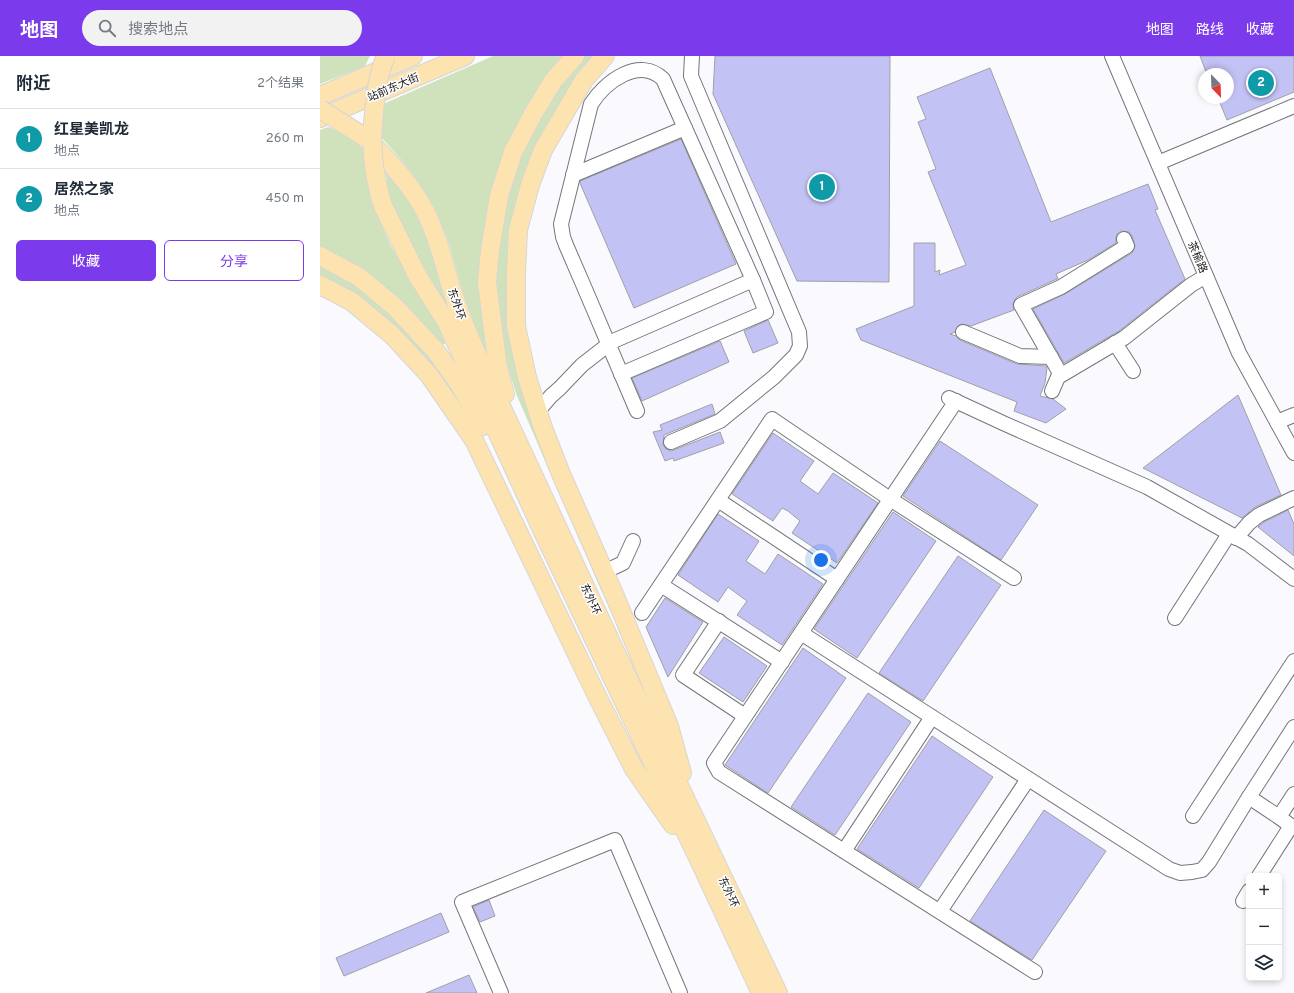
<!DOCTYPE html>
<html lang="zh">
<head>
<meta charset="utf-8">
<style>
	:root { --surface:#fff; --page:#f2f2f3; --text:#1f2937; --muted:#747a83; --line:#e0e1e3; --accent:#7c3aed }
	body { margin:0; font-family:Overpass,"Noto Sans SC",sans-serif; background:var(--page); color:var(--text) }
	.controls { position:absolute; right:12px; bottom:12px; display:grid; overflow:hidden; border-radius:6px; box-shadow:0 2px 6px #0003 }
	.controls button { width:36px; height:36px; display:grid; place-items:center; padding:0; border:0; border-bottom:1px solid var(--line); background:var(--surface); color:var(--text); font:20px sans-serif }
	.compass { position:absolute; left:878px; top:12px; width:36px; height:36px; border-radius:50%; background:var(--surface); box-shadow:0 2px 6px #0003; rotate:157deg }
	.you { position:absolute; left:501px; top:504px; width:14px; height:14px; margin:-10px; border:3px solid #fff; border-radius:50%; background:#1a73e8; box-shadow:0 0 0 6px #1a73e833 }
	.badge { display:grid; place-items:center; width:26px; height:26px; border-radius:50%; background:var(--accent); color:#fff; font-size:13px; font-weight:700 }
	.pin { position:absolute; translate:-50% -50%; border:2px solid #fff; box-shadow:0 1px 4px #0006 }
	.list { margin:0; padding:0; list-style:none }
	h2 { display:flex; justify-content:space-between; align-items:center; height:52px; margin:0; padding:0 16px; font-size:17px }
	h2 small { font-size:13px; font-weight:400; color:var(--muted) }
	.list li { display:grid; grid-template-columns:26px 1fr auto; gap:12px; align-items:center; box-sizing:border-box; height:60px; padding:0 16px; border-top:1px solid var(--line) }
	.list b { display:block; font-size:15px; white-space:nowrap }
	.list p { margin:0; font-size:13px; white-space:nowrap; color:var(--muted) }
	.list em { font-size:13px; font-style:normal; color:var(--muted) }
	.actions { display:flex; gap:8px; padding:12px 16px }
	.actions a { flex:1; padding:9px 0; border:1px solid var(--accent); border-radius:6px; text-align:center; font-size:14px; color:var(--accent) }
	.actions .main { background:var(--accent); color:#fff }
	.icon { flex:none; width:22px; height:22px; fill:none; stroke:currentColor; stroke-width:2; stroke-linecap:round; stroke-linejoin:round }
	.map { position:relative; flex:none; width:974px; height:937px; overflow:hidden }
	header { display:flex; align-items:center; gap:24px; box-sizing:border-box; height:56px; padding:0 20px; background:var(--accent); color:#fff }
	header strong { font-size:19px }
	nav { display:flex; gap:22px; margin-inline-start:auto; font-size:14px }
	.search { width:280px; height:36px; background:var(--page); display:flex; align-items:center; gap:10px; box-sizing:border-box; padding:0 14px; border-radius:22px; color:var(--muted); font-size:15px }
	main { display:flex }
	aside { flex:1; background:var(--surface) }
	.map>svg:first-child { display:block }
	.green { fill:#cfe2bc }
	.building { fill:#c3c2f5; stroke:#a0a0a6 }
	.lines { fill:none; stroke-linecap:round; stroke-linejoin:round }
	.minor-casing { stroke:#75767b; stroke-width:16 }
	.major-casing { stroke:#d6d6d6; stroke-width:20 }
	.minor { stroke:#fff; stroke-width:14 }
	.major { stroke:#fce3b0; stroke-width:18 }
	.major-bridge-casing { stroke:#d6d6d6; stroke-width:20; stroke-linecap:butt }
	.major-bridge { stroke:#fce3b0; stroke-width:18 }
	.labels { text-anchor:middle; stroke-width:3; stroke-linejoin:round; paint-order:stroke }
	.street-label { font-size:11px; fill:#1a1a1d; stroke:#fff }
</style>
</head>
<body>
<header>
<strong>地图</strong>
<div class="search"><svg class="icon" aria-label="search" viewBox="0 0 24 24"><circle cx="10" cy="10" r="6"/><path d="M15 15l6 6"/></svg>搜索地点</div>
<nav><a>地图</a><a>路线</a><a>收藏</a></nav>
</header>
<main>
<aside>
<h2>附近<small>2个结果</small></h2>
<ul class="list">
<li><span class="badge" style="background:#0f9aa8">1</span><div><b>红星美凯龙</b><p>地点</p></div><em>260 m</em></li>
<li><span class="badge" style="background:#0f9aa8">2</span><div><b>居然之家</b><p>地点</p></div><em>450 m</em></li>
</ul>
<div class="actions"><a class="main">收藏</a><a>分享</a></div>
</aside>
<div class="map">
<svg width="974" height="937" viewBox="0 0 974 937">
	<rect width="100%" height="100%" fill="#fafafe"/>
	<g class="green">
		<polygon points="0,0 50,0 45,10 0,28"/>
		<path d="M173 0H246L178 123 171 295 166 296C162 287 157 278 153 269 139 232 134 192 116 156 102 127 82 104 60 80L63 48Z"/>
		<polygon points="263,0 279,0 213,107 193,287 338,659 281,534 197,340 188,312 180,270 176,223 180,175 190,133 207,84 241,25"/>
		<polygon points="8,71 23,77 43,92 51,145 70,188 94,230 114,261 126,287 120,290 0,194 0,74"/>
		<path d="M65 112C101 153 112 194 128 244L125 247 112 229 77 163 69 140Z"/>
		<polygon points="0,208 33,226 72,257 114,303 144,347 178,416 139,353 0,221"/>
	</g>
	<g class="building">
		<polygon points="395,0 570,0 569,226 477,225 393,38"/>
		<polygon points="880,0 974,0 974,36 907,64 898,42 908,42 908,18 887,18"/>
		<polygon points="670,12 731,166 828,128 838,153 835,154 865,223 799,275 744,307 713,253 745,238 812,197 815,190 812,180 809,176 801,175 797,178 796,182 796,187 768,204 736,218 738,223 737,223 697,241 694,245 693,248 694,254 651,270 642,268 638,270 635,276 630,278 636,280 640,284 697,308 726,310 727,312 725,327 720,340 733,343 746,353 726,367 694,355 697,346 541,284 536,273 594,250 594,187 615,187 615,216 620,214 619,219 646,209 608,116 616,113 598,66 606,63 597,41"/>
		<polygon points="361,83 416,208 314,252 260,127 260,125"/>
		<polygon points="448,264 458,287 433,297 424,275"/>
		<polygon points="400,285 409,306 322,345 312,322"/>
		<polygon points="918,339 961,439 935,451 922,462 823,412"/>
		<polygon points="392,348 395,358 344,379 343,389 346,393 351,395 400,376 404,387 354,405 353,402 345,405 333,376 342,374 340,369"/>
		<polygon points="453,377 494,405 480,425 498,438 513,417 558,447 517,507 472,477 480,465 468,455 462,452 453,465 412,438"/>
		<polygon points="620,385 718,449 681,504 583,440"/>
		<polygon points="968,454 974,468 974,500 938,471 944,466"/>
		<polygon points="573,456 616,485 537,602 494,573"/>
		<polygon points="398,458 439,485 426,505 445,518 458,498 503,528 462,589 417,559 427,545 416,537 408,531 398,546 358,519"/>
		<polygon points="638,500 681,529 603,645 559,617"/>
		<polygon points="345,542 383,566 348,621 326,571"/>
		<polygon points="404,581 447,610 423,646 379,617"/>
		<polygon points="483,592 526,622 448,737 405,709"/>
		<polygon points="548,637 591,666 515,779 471,751"/>
		<polygon points="612,680 673,721 599,832 537,793"/>
		<polygon points="724,754 786,795 712,904 650,865"/>
		<polygon points="169,844 175,860 160,866 153,851"/>
		<polygon points="121,857 129,876 24,920 16,902"/>
		<polygon points="149,919 157,937 106,937"/>
	</g>
	<g class="lines">
		<g class="minor-casing">
			<g id="minor">
				<polyline points="792,0 919,297 974,397"/>
				<polyline points="838,107 974,50"/>
				<polyline points="253,119 365,72"/>
				<polyline points="643,276 700,300 731,301"/>
				<polyline points="795,287 813,315"/>
				<polyline points="301,318 446,256 433,224"/>
				<polyline points="741,319 701,249 741,231 807,190 804,183"/>
				<polyline points="732,335 738,321 804,282 871,229 886,220"/>
				<polyline points="629,342 683,367 827,431 928,488 974,523"/>
				<polyline points="636,345 394,707 399,716 715,916"/>
				<path d="M218 355 231 340 240 332 262 309 289 288 291 286 433 224 343 23C319 0 285 26 271 48L241 168 243 181 246 189C270 244 293 299 317 355"/>
				<polyline points="957,366 974,359"/>
				<polyline points="351,386 400,365 454,321 476,299 480,290 479,276 371,20 372,0"/>
				<polyline points="398,444 517,523"/>
				<polyline points="916,482 929,467 939,459 974,442"/>
				<polyline points="284,516 303,507 313,485"/>
				<polyline points="341,529 462,606"/>
				<polyline points="322,557 452,363 570,443 694,522"/>
				<polyline points="855,562 909,478"/>
				<polyline points="399,565 363,619 425,660"/>
				<polyline points="481,577 849,813 860,817 872,816 882,814 889,806 929,741"/>
				<polyline points="974,671 929,741 959,761 974,738"/>
				<polyline points="873,760 974,605"/>
				<polyline points="524,795 612,661"/>
				<polyline points="939,820 971,770 959,761"/>
				<polyline points="923,845 929,835"/>
				<polyline points="620,855 708,723"/>
				<polyline points="181,937 142,846 295,784 360,937"/>
			</g>
		</g>
		<g class="major-casing">
			<g id="major">
				<polyline points="285,0 264,24 223,94 210,129 198,174 196,216 196,270 207,321 223,372 241,418 294,538 349,670 362,717"/>
				<polyline points="0,40 93,0"/>
				<polyline points="0,62 145,0"/>
				<path d="M44 81C67 102 88 125 104 153 116 176 123 203 130 228 137 250 145 272 155 294L295 595 458 937"/>
				<polyline points="63,150 97,219 127,267 224,478 380,806 441,937"/>
				<polyline points="0,200 39,221 75,251 115,294 140,329 163,370"/>
				<polyline points="0,229 31,245 72,279 109,319 154,384 277,640 314,713 353,769"/>
				<polyline points="185,338 178,312 167,226 170,195 179,140 193,96 213,58 233,25 255,0"/>
			</g>
		</g>
		<use href="#minor" class="minor"/>
		<use href="#major" class="major"/>
		<g class="major-bridge-casing">
			<g id="major-bridge">
				<polyline points="0,53 43,80"/>
				<path d="M63 150C52 115 50 84 55 47 57 31 59 15 66 0"/>
			</g>
		</g>
		<use href="#major-bridge" class="major-bridge"/>
	</g>
	<g class="labels">
		<g class="street-label">
			<text transform="translate(73 31) rotate(-23)" y="4">站前东大街</text>
			<text transform="translate(878 201) rotate(67)" y="4">茶榆路</text>
			<text transform="translate(137 248) rotate(71)" y="4">东外环</text>
			<text transform="translate(271 543) rotate(65)" y="4">东外环</text>
			<text transform="translate(409 836) rotate(64)" y="4">东外环</text>
		</g>
	</g>
</svg>
<div class="controls">
<button>+</button>
<button>−</button>
<button><svg class="icon" aria-label="layers" viewBox="0 0 24 24"><path d="M12 4l9 5-9 5-9-5zM3 14l9 5 9-5"/></svg></button>
</div>
<svg class="compass" viewBox="-18 -18 36 36"><path d="M0-13l5 13h-10z" fill="#e53935"/><path d="M0 13l5-13h-10z" fill="#747a83"/></svg>
<div class="you"></div>
<div class="pin badge" style="left:502px;top:131px;background:#0f9aa8">1</div>
<div class="pin badge" style="left:941px;top:27px;background:#0f9aa8">2</div>
</div>
</main>
</body>
</html>
